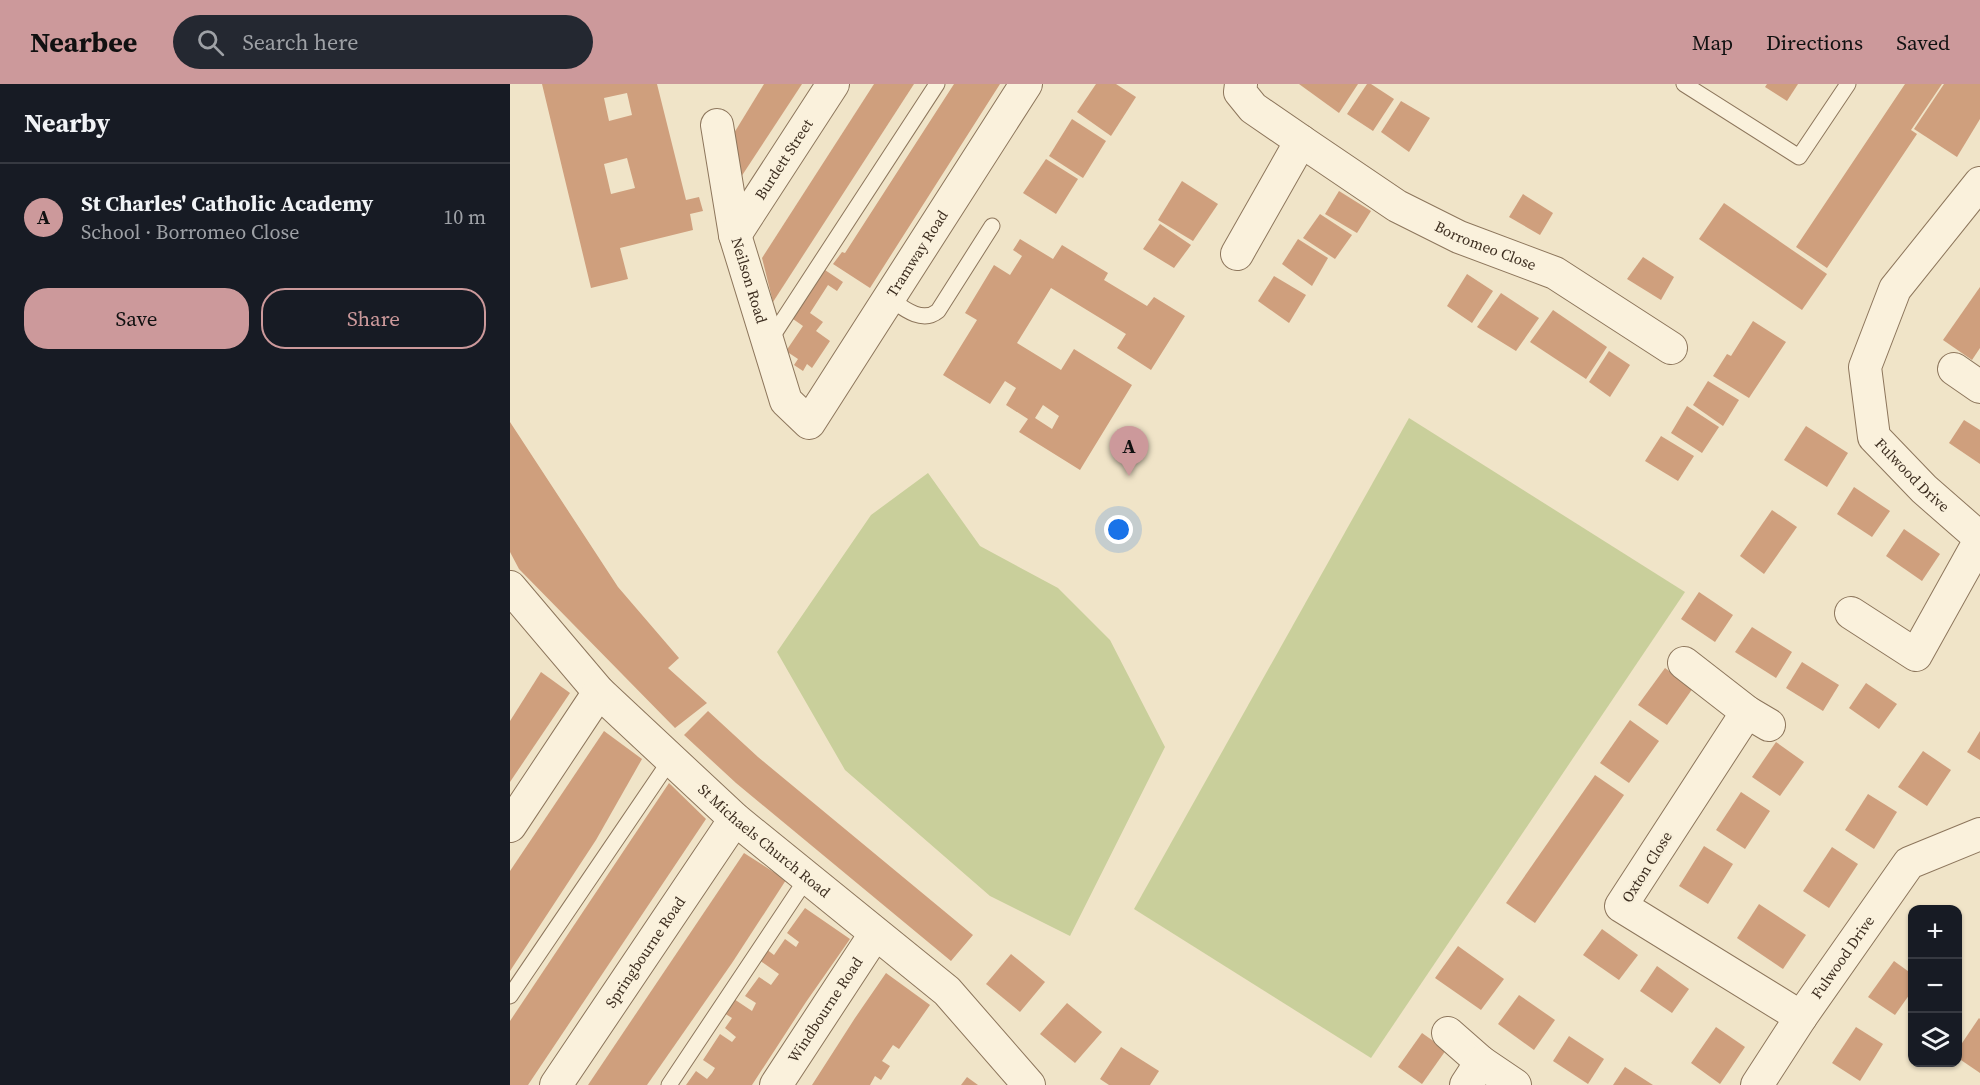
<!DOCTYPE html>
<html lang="en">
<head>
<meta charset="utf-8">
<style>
	:root { --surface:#171b24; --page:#242831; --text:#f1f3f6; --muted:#9ea1a6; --line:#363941; --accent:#cc999b }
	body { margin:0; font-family:"Source Serif 4",serif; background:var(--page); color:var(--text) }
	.controls { position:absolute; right:18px; bottom:18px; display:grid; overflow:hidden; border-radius:12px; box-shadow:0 2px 4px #0004 }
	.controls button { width:54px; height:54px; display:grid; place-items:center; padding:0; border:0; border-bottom:2px solid var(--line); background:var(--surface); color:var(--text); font:30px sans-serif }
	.you { position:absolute; left:609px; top:446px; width:21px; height:21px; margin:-15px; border:4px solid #fff; border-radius:50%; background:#1a73e8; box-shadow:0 0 0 9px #1a73e833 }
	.badge { display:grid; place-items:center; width:39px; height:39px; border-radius:50%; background:var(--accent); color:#111; font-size:20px; font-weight:700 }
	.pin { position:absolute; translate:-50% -50px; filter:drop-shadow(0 2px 3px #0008) }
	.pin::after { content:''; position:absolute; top:32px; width:21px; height:18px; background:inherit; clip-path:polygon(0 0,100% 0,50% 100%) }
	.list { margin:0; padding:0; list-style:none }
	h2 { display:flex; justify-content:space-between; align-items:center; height:78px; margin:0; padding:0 24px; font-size:26px }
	h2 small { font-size:20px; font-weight:400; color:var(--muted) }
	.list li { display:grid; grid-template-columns:39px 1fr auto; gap:18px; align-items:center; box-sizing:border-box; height:108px; padding:0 24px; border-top:2px solid var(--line) }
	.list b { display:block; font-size:22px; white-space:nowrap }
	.list p { margin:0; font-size:20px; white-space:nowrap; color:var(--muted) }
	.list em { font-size:20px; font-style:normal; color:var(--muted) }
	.actions { display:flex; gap:12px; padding:18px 24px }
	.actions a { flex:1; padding:14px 0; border:2px solid var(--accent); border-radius:24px; text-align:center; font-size:21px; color:var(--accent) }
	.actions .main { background:var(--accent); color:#111 }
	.icon { flex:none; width:33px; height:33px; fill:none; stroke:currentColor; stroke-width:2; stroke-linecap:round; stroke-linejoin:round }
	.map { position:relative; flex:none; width:1470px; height:1001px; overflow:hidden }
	header { display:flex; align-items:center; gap:36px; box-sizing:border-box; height:84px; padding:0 30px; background:var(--accent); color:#111 }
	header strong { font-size:28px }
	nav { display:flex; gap:33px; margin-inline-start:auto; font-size:21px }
	.search { width:420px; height:54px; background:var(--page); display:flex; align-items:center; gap:15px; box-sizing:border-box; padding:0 21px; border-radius:33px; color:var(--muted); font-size:22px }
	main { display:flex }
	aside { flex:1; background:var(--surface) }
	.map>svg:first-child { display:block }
	.green { fill:#c9cf9b }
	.building { fill:#cf9f7d; fill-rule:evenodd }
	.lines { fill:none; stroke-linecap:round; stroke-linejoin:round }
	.lane-casing { stroke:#8d765c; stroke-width:17 }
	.street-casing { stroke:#8d765c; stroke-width:34 }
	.lane { stroke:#faf1dc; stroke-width:15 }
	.street { stroke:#faf1dc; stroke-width:32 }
	.labels { text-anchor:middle; stroke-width:4.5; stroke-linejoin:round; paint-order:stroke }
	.street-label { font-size:15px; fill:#3d2e20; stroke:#f7eed8 }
</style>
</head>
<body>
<header>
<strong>Nearbee</strong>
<div class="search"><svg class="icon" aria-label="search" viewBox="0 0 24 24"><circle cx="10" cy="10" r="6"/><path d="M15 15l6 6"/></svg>Search here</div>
<nav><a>Map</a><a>Directions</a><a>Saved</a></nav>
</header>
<main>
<aside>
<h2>Nearby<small></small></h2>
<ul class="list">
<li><span class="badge">A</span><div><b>St Charles' Catholic Academy</b><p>School · Borromeo Close</p></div><em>10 m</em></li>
</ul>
<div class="actions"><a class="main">Save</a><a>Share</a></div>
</aside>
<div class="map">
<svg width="1470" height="1001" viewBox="0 0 1470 1001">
	<rect width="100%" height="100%" fill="#f0e4c8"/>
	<g class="green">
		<polygon points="899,334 1175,508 861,974 624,825"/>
		<polygon points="418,389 470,462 548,504 600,556 655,663 560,852 480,812 335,686 267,568 361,431"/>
	</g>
	<g class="building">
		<path d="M32 0H147L176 116 189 113 193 127 180 130 183 146 110 164 118 195 81 204ZM117 9 122 31 99 37 94 14ZM117 74 125 104 101 110 94 80Z"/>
		<polygon points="254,0 292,0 231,93 221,54"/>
		<polygon points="364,0 404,0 263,218 252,174"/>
		<polygon points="444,0 490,0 360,204 323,180 332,168 335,169"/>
		<polygon points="586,0 606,0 626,13 601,52 567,28"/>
		<polygon points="789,0 848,0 829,29"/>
		<polygon points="857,0 861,0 884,15 863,47 837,30"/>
		<polygon points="1257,0 1288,0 1277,17 1255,3"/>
		<polygon points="1395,0 1432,0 1401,46 1407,50 1317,184 1286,163"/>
		<polygon points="1434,0 1470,0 1470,35 1447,73 1404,45"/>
		<polygon points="891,17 920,34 899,68 871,48"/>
		<polygon points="562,35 596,57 573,94 539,72"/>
		<polygon points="536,75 568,95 546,130 513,109"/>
		<polygon points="672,97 708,120 683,157 648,136"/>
		<polygon points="829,107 861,127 847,149 815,130"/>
		<polygon points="1013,110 1043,129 1030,151 999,133"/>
		<polygon points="1214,119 1317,190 1292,226 1189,155"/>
		<polygon points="810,130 842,151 825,175 793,154"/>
		<polygon points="650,140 681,161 664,184 633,165"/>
		<path d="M510 155 543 175 552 161 598 189 594 196 637 222 644 213 675 232 641 286 607 264 616 250 541 204 507 259 551 286 564 265 622 301 570 386 509 348 518 335 496 321 506 304 495 297 480 320 433 291 467 236 455 229 484 181 500 191 512 172 503 166ZM533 321 549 332 542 345 525 334Z"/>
		<polygon points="788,155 818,174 802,202 772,180"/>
		<polygon points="1133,173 1164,193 1151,216 1117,195"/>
		<polygon points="315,186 333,198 327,207 318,201 300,229 313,238 306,247 320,257 302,284 297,280 293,287 284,281 288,275 276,267 293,242 283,235"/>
		<polygon points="957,190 983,207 962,239 937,222"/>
		<polygon points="764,192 796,211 779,239 748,217"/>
		<polygon points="1470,203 1470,264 1462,276 1433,256"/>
		<polygon points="991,209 1029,234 1006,267 967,243"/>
		<polygon points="1043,226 1097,263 1076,295 1020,258"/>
		<polygon points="1243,237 1276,258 1239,314 1203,292 1217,270 1221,272"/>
		<polygon points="1099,267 1120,281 1100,313 1079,298"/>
		<polygon points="1198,297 1229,316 1213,342 1183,321"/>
		<polygon points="1177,322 1209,343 1192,369 1161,349"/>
		<polygon points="1454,336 1470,346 1470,380 1439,359"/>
		<polygon points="0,338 108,503 169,574 158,584 197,619 165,644 9,485 0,468"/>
		<polygon points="1296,342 1338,369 1317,403 1274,376"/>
		<polygon points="1151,352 1184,372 1168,397 1135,377"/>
		<polygon points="1344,403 1380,427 1362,453 1327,430"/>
		<polygon points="1262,426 1287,443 1254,490 1230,472"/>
		<polygon points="1394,445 1430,470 1412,497 1376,472"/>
		<polygon points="1189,508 1223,531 1205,558 1171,535"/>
		<polygon points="1242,543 1282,568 1266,594 1225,568"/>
		<polygon points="1292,578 1329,601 1313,627 1276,604"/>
		<polygon points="1155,584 1183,604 1157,641 1128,621"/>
		<polygon points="31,588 60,609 0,698 0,637"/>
		<polygon points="1356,599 1387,620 1369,645 1339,624"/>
		<polygon points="198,627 248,673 463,851 441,877 226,699 174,651"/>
		<polygon points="1120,636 1149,657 1119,699 1090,679"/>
		<polygon points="94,647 132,675 86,756 0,887 0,787"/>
		<polygon points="1470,647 1470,676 1457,668"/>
		<polygon points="1266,658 1294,678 1270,712 1242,693"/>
		<polygon points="1413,667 1441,686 1417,722 1388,703"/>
		<polygon points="1085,691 1114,711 1025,839 996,819"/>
		<polygon points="159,699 196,735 18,1001 0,1001 0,937"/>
		<polygon points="1231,708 1260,727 1235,765 1206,746"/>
		<polygon points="1358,710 1387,728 1364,765 1335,746"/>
		<polygon points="1194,762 1223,780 1198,820 1169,802"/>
		<polygon points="1322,763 1348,780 1319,824 1293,807"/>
		<polygon points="234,769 276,796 222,879 137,1001 78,1001"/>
		<polygon points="1249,820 1296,851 1273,885 1227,854"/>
		<polygon points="295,824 340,855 296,918 242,1001 176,1001 186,987 197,995 202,989 205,984 193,976 210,950 222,958 226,953 215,944 222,934 214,929 224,915 242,927 246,919 235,912 249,893 261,901 269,890 249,876 256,865 264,871 275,855 286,863 289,858 277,849"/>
		<polygon points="1092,845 1128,871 1109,896 1073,871"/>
		<polygon points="948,862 994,895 971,926 925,894"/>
		<polygon points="501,870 535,898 510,928 476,900"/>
		<polygon points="1384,877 1402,890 1402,907 1385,931 1358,913"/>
		<polygon points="1147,882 1179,905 1162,929 1130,907"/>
		<polygon points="376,889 420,921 389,965 383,961 372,977 380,982 371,996 365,992 360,1001 302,1001 345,934"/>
		<polygon points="1009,911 1045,936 1024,966 988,940"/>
		<polygon points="557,919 592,948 565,979 530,950"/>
		<polygon points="1469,934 1470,935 1470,989 1448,974 1448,965"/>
		<polygon points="1206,943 1235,963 1210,1000 1181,979"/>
		<polygon points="1346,943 1373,960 1350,997 1322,979"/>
		<polygon points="912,949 936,966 912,1000 888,983"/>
		<polygon points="1059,952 1094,975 1078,1000 1043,977"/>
		<polygon points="611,963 649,987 640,1001 599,1001 590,995"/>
		<polygon points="1115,983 1143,1001 1103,1001"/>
		<polygon points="457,993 468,1001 451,1001"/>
	</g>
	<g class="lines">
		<g class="lane-casing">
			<g id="lane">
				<polyline points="1174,0 1289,73 1338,0"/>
				<path d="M379 214C393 224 412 240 428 227L482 142"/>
				<polyline points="258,259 427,0"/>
				<polyline points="0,912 161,675"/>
				<polyline points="159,1001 297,794"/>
			</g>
		</g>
		<g class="street-casing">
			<g id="street">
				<path id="s1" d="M207 41 225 151 276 317 299 339 516 0"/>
				<path id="s2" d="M791 57 887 122 949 153 1045 189 1161 264"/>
				<path id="s3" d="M1470 99 1385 205 1355 283 1364 353 1414 405 1470 454"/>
				<path id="s4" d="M225 151 323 0"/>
				<polyline points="727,170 791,57 743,24 730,8 731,0"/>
				<polyline points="1444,285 1470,303"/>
				<path id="s5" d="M0 503 89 608 225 735 437 907 519 1001"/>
				<polyline points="1341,529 1406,571 1470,456"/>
				<polyline points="1174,579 1237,628 1259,641"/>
				<polyline points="1237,628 1111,822 1291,933"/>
				<polyline points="0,742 89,608"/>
				<polyline points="938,949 971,978 1005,1001"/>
				<path id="s6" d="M46 1001 225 735"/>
				<path id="s7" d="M266 1001 365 850"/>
				<polyline points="956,1001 971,978"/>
				<path id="s8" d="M1247 1001 1291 933 1399 779 1470 750"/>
			</g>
		</g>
		<use href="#lane" class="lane"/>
		<use href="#street" class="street"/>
	</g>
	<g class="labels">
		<g class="street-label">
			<text dy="5" stroke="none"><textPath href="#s4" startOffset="90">Burdett Street</textPath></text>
			<text dy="5" stroke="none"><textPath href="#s2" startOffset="213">Borromeo Close</textPath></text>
			<text dy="5" stroke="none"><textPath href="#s1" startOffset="518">Tramway Road</textPath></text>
			<text dy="5" stroke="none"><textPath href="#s1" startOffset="159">Neilson Road</textPath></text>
			<text dy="5" stroke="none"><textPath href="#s3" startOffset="344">Fulwood Drive</textPath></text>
			<text dy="5" stroke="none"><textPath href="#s5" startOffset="360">St Michaels Church Road</textPath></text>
			<text transform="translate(1137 783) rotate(-58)" y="5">Oxton Close</text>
			<text dy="5" stroke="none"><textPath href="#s6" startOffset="160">Springbourne Road</textPath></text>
			<text dy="5" stroke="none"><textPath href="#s8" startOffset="154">Fulwood Drive</textPath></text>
			<text dy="5" stroke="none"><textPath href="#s7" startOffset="90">Windbourne Road</textPath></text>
		</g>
	</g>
</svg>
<div class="controls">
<button>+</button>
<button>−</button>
<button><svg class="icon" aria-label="layers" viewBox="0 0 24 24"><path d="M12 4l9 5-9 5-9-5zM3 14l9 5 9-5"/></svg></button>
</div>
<div class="you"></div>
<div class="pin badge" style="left:619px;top:392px">A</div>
</div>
</main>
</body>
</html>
